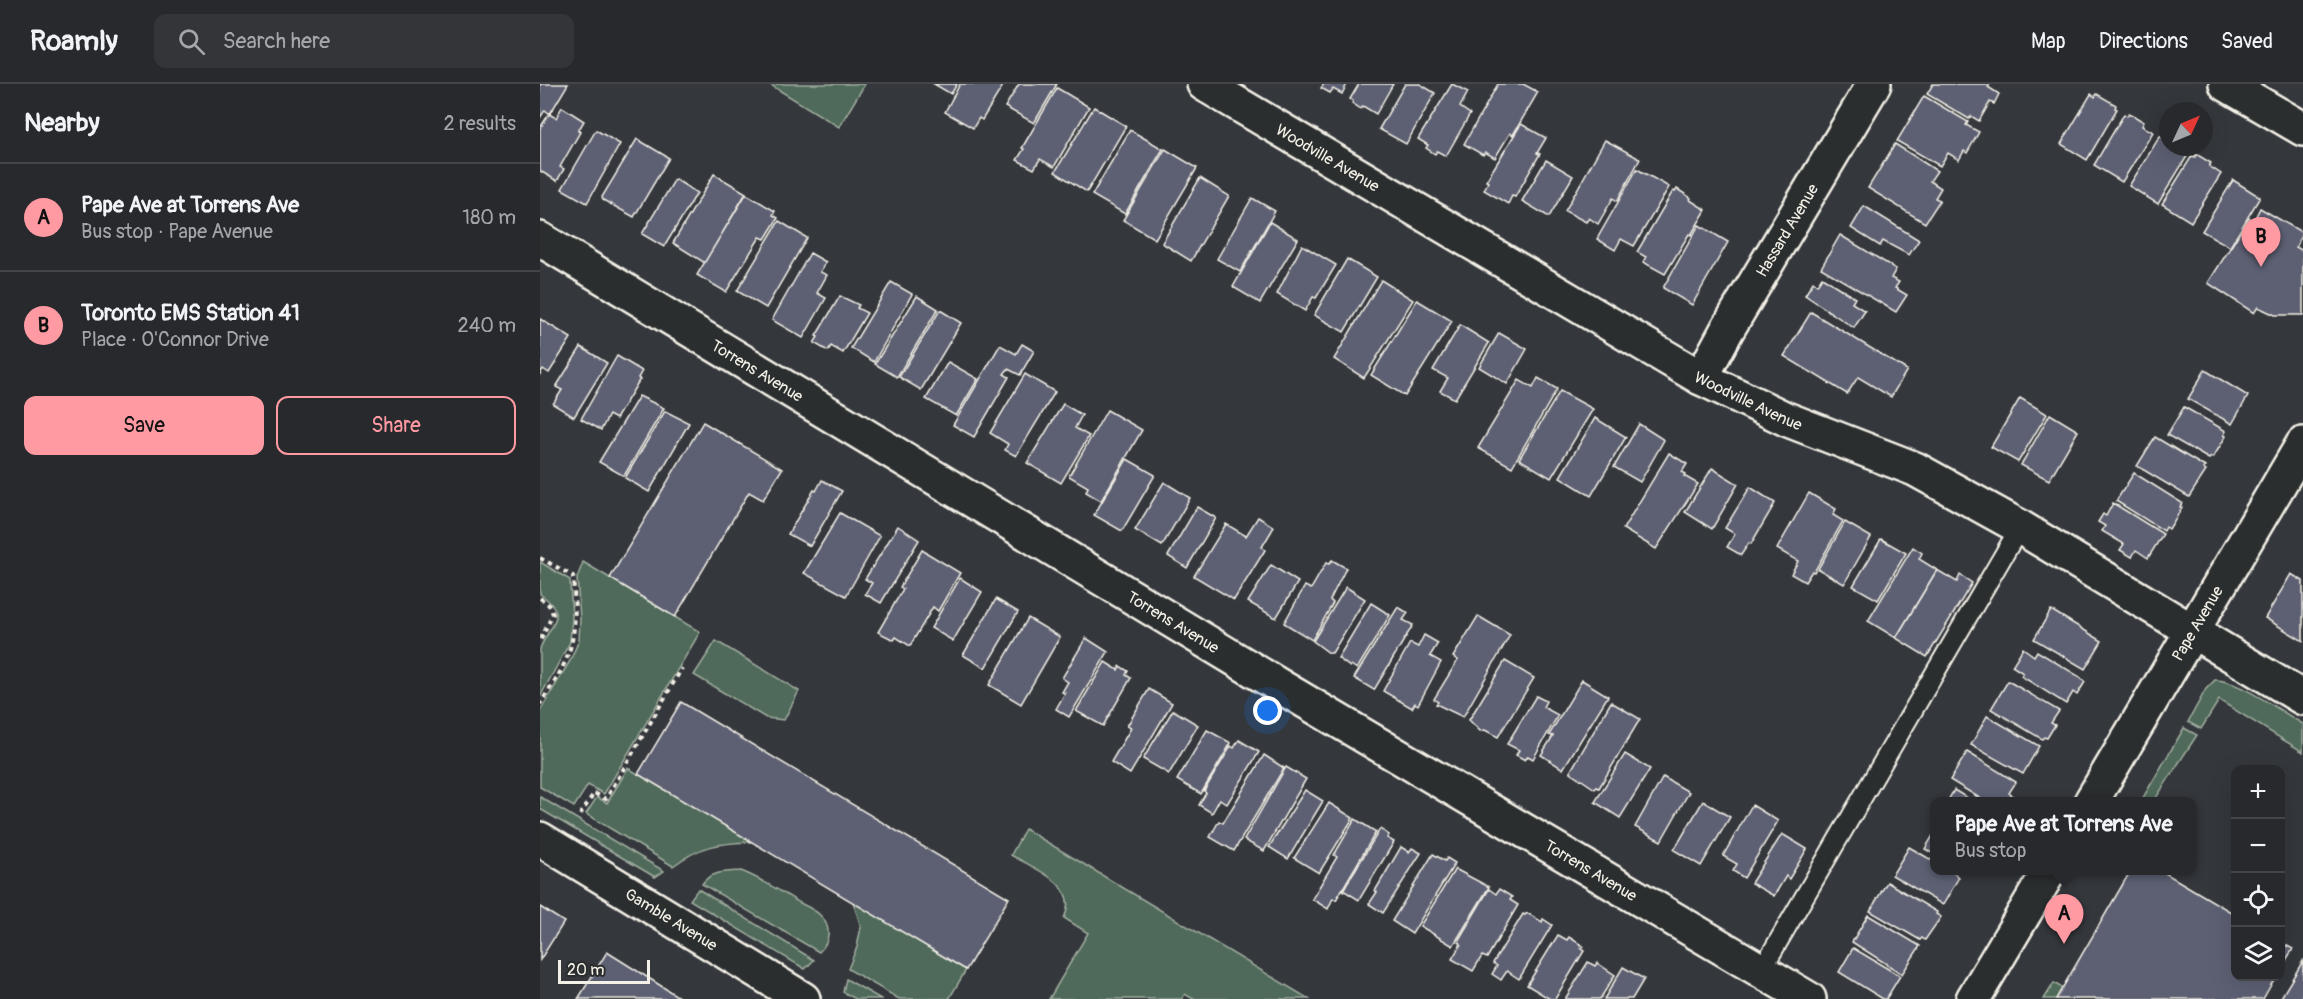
<!DOCTYPE html>
<html lang="en">
<head>
<meta charset="utf-8">
<style>
	:root { --surface:#27292d; --page:#333539; --text:#f1f3f6; --muted:#a4a6aa; --line:#434549; --accent:#ff9aa2 }
	body { margin:0; font-family:Pangolin,sans-serif; background:var(--page); color:var(--text) }
	.controls { position:absolute; right:18px; bottom:18px; display:grid; overflow:hidden; border-radius:12px; box-shadow:0 6px 24px #0002 }
	.controls button { width:54px; height:54px; display:grid; place-items:center; padding:0; border:0; border-bottom:2px solid var(--line); background:var(--surface); color:var(--text); font:30px sans-serif }
	.compass { position:absolute; left:1619px; top:18px; width:54px; height:54px; border-radius:50%; background:var(--surface); box-shadow:0 6px 24px #0002; rotate:46deg }
	.scale { position:absolute; left:18px; bottom:15px; width:92px; box-sizing:border-box; padding-left:6px; border:3px solid #f4f1e8; border-top:0; font-size:16px; line-height:21px; white-space:nowrap; color:#f4f1e8; -webkit-text-stroke:4px #2a2d2e; paint-order:stroke }
	.you { position:absolute; left:728px; top:627px; width:21px; height:21px; margin:-15px; border:4px solid #fff; border-radius:50%; background:#1a73e8; box-shadow:0 0 0 9px #1a73e833 }
	.badge { display:grid; place-items:center; width:39px; height:39px; border-radius:50%; background:var(--accent); color:#111; font-size:20px; font-weight:700 }
	.pin { position:absolute; translate:-50% -50px; filter:drop-shadow(0 2px 3px #0008) }
	.pin::after { content:''; position:absolute; top:32px; width:21px; height:18px; background:inherit; clip-path:polygon(0 0,100% 0,50% 100%) }
	.popup { position:absolute; left:1390px; top:713px; width:267px; height:78px; box-sizing:border-box; display:grid; place-content:center; border-radius:12px; background:var(--surface); filter:drop-shadow(0 2px 4px #0005); font-size:20px; white-space:nowrap; color:var(--muted) }
	.popup b { font-size:22px; color:var(--text) }
	.popup::after { content:''; position:absolute; left:50%; top:100%; margin-left:-12px; border:12px solid transparent; border-top-color:var(--surface) }
	.list { margin:0; padding:0; list-style:none }
	h2 { display:flex; justify-content:space-between; align-items:center; height:78px; margin:0; padding:0 24px; font-size:26px }
	h2 small { font-size:20px; font-weight:400; color:var(--muted) }
	.list li { display:grid; grid-template-columns:39px 1fr auto; gap:18px; align-items:center; box-sizing:border-box; height:108px; padding:0 24px; border-top:2px solid var(--line) }
	.list b { display:block; font-size:22px; white-space:nowrap }
	.list p { margin:0; font-size:20px; white-space:nowrap; color:var(--muted) }
	.list em { font-size:20px; font-style:normal; color:var(--muted) }
	.actions { display:flex; gap:12px; padding:18px 24px }
	.actions a { flex:1; padding:14px 0; border:2px solid var(--accent); border-radius:12px; text-align:center; font-size:21px; color:var(--accent) }
	.actions .main { background:var(--accent); color:#111 }
	.icon { flex:none; width:33px; height:33px; fill:none; stroke:currentColor; stroke-width:2; stroke-linecap:round; stroke-linejoin:round }
	.map { position:relative; flex:none; width:1763px; height:915px; overflow:hidden }
	header { display:flex; align-items:center; gap:36px; box-sizing:border-box; height:84px; padding:0 30px; background:var(--surface); border-bottom:2px solid var(--line) }
	header strong { font-size:28px }
	nav { display:flex; gap:33px; margin-inline-start:auto; font-size:21px }
	.search { width:420px; height:54px; background:var(--page); display:flex; align-items:center; gap:15px; box-sizing:border-box; padding:0 21px; border-radius:12px; color:var(--muted); font-size:22px }
	main { display:flex }
	aside { flex:1; background:var(--surface) }
	.map>svg:first-child { display:block }
	.green { fill:#506b5a; stroke:#a2aea1; stroke-width:1.5 }
	.building { fill:#5d6073; stroke:#f4f1e8; stroke-width:1.5 }
	.lines { fill:none; stroke-linecap:round; stroke-linejoin:round }
	.service-casing { stroke:#f4f1e8; stroke-width:22 }
	.minor-casing { stroke:#f4f1e8; stroke-width:38 }
	.secondary-casing { stroke:#f4f1e8; stroke-width:38 }
	.path { stroke:#f4f1e8; stroke-width:4; stroke-dasharray:4.5 4.5; stroke-linecap:butt }
	.service { stroke:#2a2d2e; stroke-width:18 }
	.minor { stroke:#2a2d2e; stroke-width:33 }
	.secondary { stroke:#2a2d2e; stroke-width:33 }
	.labels { text-anchor:middle; stroke-width:4.5; stroke-linejoin:round; paint-order:stroke }
	.street-label { font-size:16px; fill:#f4f1e8; stroke:#2a2d2e }
</style>
</head>
<body>
<header>
<strong>Roamly</strong>
<div class="search"><svg class="icon" aria-label="search" viewBox="0 0 24 24"><circle cx="10" cy="10" r="6"/><path d="M15 15l6 6"/></svg>Search here</div>
<nav><a>Map</a><a>Directions</a><a>Saved</a></nav>
</header>
<main>
<aside>
<h2>Nearby<small>2 results</small></h2>
<ul class="list">
<li><span class="badge">A</span><div><b>Pape Ave at Torrens Ave</b><p>Bus stop · Pape Avenue</p></div><em>180 m</em></li>
<li><span class="badge">B</span><div><b>Toronto EMS Station 41</b><p>Place · O'Connor Drive</p></div><em>240 m</em></li>
</ul>
<div class="actions"><a class="main">Save</a><a>Share</a></div>
</aside>
<div class="map">
<svg width="1763" height="915" viewBox="0 0 1763 915">
	<rect width="100%" height="100%" fill="#34373c"/>
	<filter id="ink" filterUnits="userSpaceOnUse"><feTurbulence type="fractalNoise" baseFrequency=".0167" numOctaves="2"/><feDisplacementMap in="SourceGraphic" scale="12" xChannelSelector="R" yChannelSelector="G"/><feConvolveMatrix kernelMatrix="1 2 1 2 8 2 1 2 1" color-interpolation-filters="sRGB"/></filter>
	<g filter="url(#ink)">
		<g class="green">
			<polygon points="229,0 325,0 299,43"/>
			<path d="M0 478 30 496 32 534 30 558 0 613C0 601 0 576 0 565 8 541 32 532 0 510Z"/>
			<polygon points="43,478 160,548 64,710 48,701 34,723 0,703 0,627 30,577 39,556 40,535 37,494"/>
			<polygon points="176,557 259,607 244,636 226,634 154,591"/>
			<path d="M1675 596C1697 595 1742 628 1763 640V668L1679 616 1661 645 1648 638 1666 605Z"/>
			<polygon points="1644,644 1657,651 1614,717 1601,717"/>
			<path d="M88 684 98 690 212 758C178 759 160 762 133 782L46 730 57 713 67 719Z"/>
			<polygon points="0,713 124,787 115,793 0,725"/>
			<path d="M485 745 769 915H653L645 910 642 915H509L548 849 524 834C541 801 493 784 471 771Z"/>
			<path d="M201 787C222 795 240 807 260 819 266 822 275 826 280 831 292 843 290 858 279 868L162 800C170 787 187 788 201 787Z"/>
			<polygon points="158,805 274,876 265,885 150,816"/>
			<polygon points="313,818 426,886 409,915 359,915 308,885 317,863 321,843"/>
			<polygon points="306,895 341,915 316,915 303,908"/>
			<polygon points="1514,899 1522,904 1516,915 1504,915"/>
		</g>
		<g class="building">
			<polygon points="0,0 28,0 10,30 5,26 0,34"/>
			<polygon points="394,0 417,0 411,10"/>
			<polygon points="420,0 464,0 442,36 439,34 433,44 405,28"/>
			<polygon points="479,0 517,0 494,39 465,23"/>
			<polygon points="784,0 807,0 802,10 793,5 790,9 781,4"/>
			<polygon points="819,0 853,0 836,30 823,22 821,25 812,19 813,17 810,15"/>
			<polygon points="865,0 880,0 895,9 866,60 839,45"/>
			<polygon points="912,0 928,8 920,23 930,30 906,72 897,67 895,70 886,64 888,61 878,55"/>
			<polygon points="958,0 983,0 998,8 973,51 970,49 955,74 945,68 943,71 924,60"/>
			<polygon points="1393,0 1450,0 1448,3 1459,10 1454,20 1450,18 1439,37 1431,32 1429,35 1387,10"/>
			<polygon points="517,4 549,23 514,83 500,75 494,85 477,76 484,65 482,64"/>
			<polygon points="1551,10 1555,13 1557,10 1576,21 1575,24 1577,25 1547,76 1521,60"/>
			<polygon points="1384,12 1428,38 1426,41 1439,48 1427,69 1424,67 1419,76 1408,69 1400,82 1357,57"/>
			<polygon points="22,23 44,37 38,47 40,48 20,83 24,85 17,97 0,87 0,44 9,30 16,34"/>
			<polygon points="554,23 586,42 547,108 515,88"/>
			<polygon points="1589,29 1604,38 1602,42 1613,48 1582,98 1554,81 1584,30 1587,32"/>
			<polygon points="981,40 1006,54 997,69 1000,70 975,113 972,112 968,120 944,106 948,98 946,97"/>
			<polygon points="56,46 80,60 47,119 22,105"/>
			<polygon points="590,46 623,65 585,130 552,111"/>
			<polygon points="1620,52 1628,57 1628,63 1643,63 1649,69 1618,120 1589,102"/>
			<polygon points="97,55 129,74 94,133 63,116 62,113"/>
			<polygon points="1065,56 1100,75 1077,117 1073,114 1058,140 1049,134 1046,138 1025,127"/>
			<polygon points="1355,60 1397,87 1390,97 1401,104 1395,114 1400,116 1385,139 1328,104"/>
			<polygon points="625,65 657,84 615,155 583,136"/>
			<polygon points="1656,70 1671,79 1669,82 1681,90 1651,138 1622,120 1652,72 1655,73"/>
			<polygon points="1006,76 1033,92 1009,133 982,117"/>
			<polygon points="1097,85 1129,103 1094,162 1081,155 1075,166 1057,155"/>
			<polygon points="174,90 206,109 165,179 133,159"/>
			<polygon points="660,94 689,112 651,177 622,159"/>
			<polygon points="135,95 157,109 124,163 102,150"/>
			<polygon points="1693,96 1720,113 1690,163 1662,147"/>
			<polygon points="1137,105 1151,114 1150,116 1166,126 1151,151 1149,150 1125,190 1103,178 1106,173 1097,168 1133,107 1135,108"/>
			<polygon points="206,110 235,127 233,131 238,134 225,155 220,153 186,208 157,191"/>
			<polygon points="712,114 735,127 700,188 677,175"/>
			<polygon points="1324,122 1379,156 1369,171 1343,157 1340,162 1311,144"/>
			<polygon points="1720,124 1763,149 1756,163 1763,167 1763,231 1735,231 1718,223 1714,229 1668,199 1709,134 1714,136"/>
			<polygon points="239,137 267,154 226,224 197,207"/>
			<polygon points="730,138 758,155 720,219 693,203"/>
			<polygon points="1159,141 1188,158 1152,221 1123,204"/>
			<polygon points="1300,151 1356,185 1351,194 1359,198 1355,204 1367,211 1356,228 1281,184"/>
			<polygon points="762,161 796,181 776,214 773,213 765,227 737,210"/>
			<polygon points="270,169 286,178 280,188 287,191 277,209 286,214 263,254 232,236"/>
			<polygon points="807,175 837,193 804,248 774,231"/>
			<polygon points="1282,193 1315,214 1312,219 1325,227 1314,244 1265,211 1273,198 1277,201"/>
			<polygon points="841,196 873,216 824,294 794,275"/>
			<polygon points="351,198 372,210 334,278 311,264"/>
			<polygon points="300,212 319,221 317,224 327,229 303,269 291,262 288,267 274,259 278,253 276,252"/>
			<polygon points="377,212 398,225 357,293 335,280"/>
			<polygon points="877,216 912,237 865,312 831,291"/>
			<polygon points="400,226 421,239 381,306 359,293"/>
			<polygon points="1271,228 1367,286 1351,313 1318,293 1307,310 1244,272"/>
			<polygon points="0,235 31,254 9,289 3,285 0,290"/>
			<polygon points="920,241 949,259 915,315 900,307 908,294 893,286"/>
			<polygon points="959,249 987,265 967,300 939,283"/>
			<polygon points="482,260 494,267 480,291 468,285 464,290 469,293 434,353 413,341 460,261 476,270"/>
			<polygon points="41,263 67,279 34,333 13,320 22,306 16,303"/>
			<polygon points="77,272 102,287 98,294 100,295 76,335 69,331 61,346 41,335"/>
			<polygon points="408,278 438,295 416,332 386,315"/>
			<polygon points="1665,286 1708,312 1692,340 1648,315"/>
			<polygon points="485,290 515,308 476,372 465,366 468,360 450,349"/>
			<polygon points="998,294 1017,305 972,383 938,364 979,296 993,304"/>
			<polygon points="1020,307 1053,325 1011,394 979,375"/>
			<polygon points="99,312 124,324 84,392 59,378"/>
			<polygon points="1480,314 1507,330 1478,378 1451,363"/>
			<polygon points="523,320 542,331 535,344 549,352 521,399 487,379"/>
			<polygon points="1644,323 1686,347 1684,351 1686,352 1673,374 1671,373 1669,375 1627,351"/>
			<polygon points="567,326 602,346 561,417 546,408 548,403 529,392"/>
			<polygon points="125,327 149,339 109,408 85,394"/>
			<polygon points="1510,330 1538,347 1509,396 1481,381"/>
			<polygon points="1055,334 1086,353 1051,412 1020,393"/>
			<polygon points="163,338 242,385 223,416 209,408 135,533 70,494"/>
			<polygon points="1099,340 1124,356 1100,398 1074,383"/>
			<polygon points="1615,353 1665,383 1663,385 1666,387 1649,413 1597,382"/>
			<polygon points="1129,369 1147,380 1142,388 1146,390 1144,392 1158,400 1116,465 1083,445"/>
			<polygon points="587,375 615,391 582,447 554,431"/>
			<polygon points="1172,384 1198,400 1172,445 1145,428"/>
			<polygon points="1594,389 1642,419 1640,423 1642,424 1629,445 1626,443 1624,447 1576,417"/>
			<polygon points="282,396 302,407 270,462 248,450 274,406 276,407"/>
			<polygon points="624,398 650,414 622,462 595,446"/>
			<polygon points="1210,403 1235,419 1211,460 1209,459 1201,471 1187,463 1195,450 1185,444"/>
			<polygon points="1269,409 1296,425 1293,431 1303,437 1274,488 1272,487 1265,498 1251,490 1258,477 1237,465"/>
			<polygon points="1573,419 1623,450 1608,474 1596,466 1592,473 1580,466 1584,460 1562,447 1565,442 1558,438 1563,430 1566,432"/>
			<polygon points="657,423 676,434 647,484 628,472"/>
			<polygon points="300,429 340,452 306,512 264,489"/>
			<polygon points="718,433 734,443 722,463 725,466 694,516 654,492 686,440 706,452"/>
			<polygon points="1305,438 1331,453 1304,500 1278,485"/>
			<polygon points="358,442 379,456 341,519 325,510 332,499 325,495"/>
			<polygon points="1341,455 1366,469 1338,516 1313,502"/>
			<polygon points="1373,463 1382,469 1379,475 1397,486 1356,554 1328,537"/>
			<polygon points="382,466 420,489 398,527 393,523 370,562 356,553 354,556 338,548 363,505 360,503"/>
			<polygon points="792,476 806,484 790,516 793,519 772,556 744,539 765,502 771,505 786,479 789,480"/>
			<polygon points="731,481 758,498 736,534 708,518"/>
			<polygon points="1397,486 1417,498 1420,491 1432,499 1387,573 1356,554"/>
			<polygon points="1751,490 1763,497 1763,557 1725,534"/>
			<polygon points="420,494 442,508 413,557 391,544"/>
			<polygon points="806,503 825,515 792,569 789,569 773,557"/>
			<polygon points="456,515 478,528 445,584 423,571"/>
			<polygon points="831,519 850,531 817,585 811,581 810,583 798,574"/>
			<polygon points="858,523 868,529 863,536 873,541 834,606 814,594"/>
			<polygon points="1511,526 1562,557 1545,585 1494,555"/>
			<polygon points="938,532 970,551 923,633 896,620 898,618 894,615 918,576 913,573"/>
			<polygon points="488,534 520,553 481,620 449,601"/>
			<polygon points="884,551 898,559 890,572 901,578 878,621 875,619 872,624 843,607 870,559 878,563"/>
			<polygon points="546,554 568,568 529,633 516,625 525,609 522,608 528,598 522,594"/>
			<polygon points="1483,564 1494,572 1497,567 1540,593 1545,598 1537,611 1533,608 1526,620 1481,592 1483,589 1472,582"/>
			<polygon points="965,577 994,594 958,653 945,646 940,647 929,636"/>
			<polygon points="565,578 578,586 580,582 588,587 586,591 591,594 563,642 536,627"/>
			<polygon points="1042,596 1068,612 1023,685 1001,671 1013,652 1009,651"/>
			<polygon points="1468,597 1519,627 1511,639 1515,641 1507,654 1504,653 1502,655 1451,625"/>
			<polygon points="609,605 632,619 590,690 571,678 591,644 587,642"/>
			<polygon points="996,612 1006,617 1003,623 1018,631 993,675 988,672 985,676 976,671 979,666 967,660"/>
			<polygon points="141,618 469,814 426,886 98,690"/>
			<polygon points="1071,618 1100,635 1059,704 1056,703 1055,705 1030,688"/>
			<polygon points="633,626 658,641 629,690 603,675"/>
			<polygon points="1447,632 1499,662 1483,690 1431,661"/>
			<polygon points="667,646 691,659 661,710 637,696"/>
			<polygon points="699,656 719,668 687,720 680,715 672,729 659,721 666,709 664,707 691,662 694,664"/>
			<polygon points="1427,668 1476,698 1469,709 1473,712 1469,718 1446,718 1410,696"/>
			<polygon points="1085,670 1110,685 1080,734 1055,718"/>
			<polygon points="724,671 744,684 694,767 670,753 679,737 683,739"/>
			<polygon points="746,683 766,695 724,767 704,756"/>
			<polygon points="1123,693 1149,708 1121,757 1095,743"/>
			<polygon points="765,706 783,717 748,775 729,763"/>
			<polygon points="1414,706 1434,718 1407,718"/>
			<polygon points="1163,717 1190,733 1161,782 1134,766"/>
			<polygon points="789,719 813,734 779,789 754,774"/>
			<polygon points="1212,721 1238,737 1204,794 1193,787 1197,780 1183,772"/>
			<polygon points="815,735 836,748 796,816 793,814 788,825 772,815 797,773 794,771"/>
			<polygon points="840,745 849,751 847,754 854,758 819,816 803,806"/>
			<polygon points="1395,748 1395,771 1385,765"/>
			<polygon points="1242,750 1267,765 1249,795 1246,792 1234,812 1211,799"/>
			<polygon points="861,763 869,768 872,764 881,769 843,829 829,820 837,808 835,807"/>
			<polygon points="1369,763 1395,778 1395,786 1409,786 1419,793 1403,821 1352,791"/>
			<polygon points="893,770 905,777 907,774 915,779 872,850 852,837"/>
			<polygon points="915,785 949,803 913,862 880,842"/>
			<polygon points="1591,786 1620,786 1696,831 1696,892 1736,892 1723,915 1516,915"/>
			<polygon points="1347,798 1397,828 1396,830 1401,833 1385,856 1382,854 1380,856 1330,827"/>
			<polygon points="949,805 956,810 959,805 972,813 970,816 978,821 947,874 942,872 933,887 912,875 921,860 918,857"/>
			<polygon points="0,823 24,838 0,876"/>
			<polygon points="987,829 1002,838 1003,835 1012,841 979,895 967,887 961,896 952,890 957,882 953,879 983,830 985,831"/>
			<polygon points="1328,831 1380,862 1362,890 1312,858"/>
			<polygon points="1018,851 1027,856 1029,853 1043,862 1041,865 1044,867 1015,915 1010,915 987,901"/>
			<polygon points="1740,858 1753,865 1740,886"/>
			<polygon points="1313,864 1360,892 1346,915 1343,915 1299,888"/>
			<polygon points="67,868 142,915 38,915"/>
			<polygon points="1763,877 1763,915 1740,915"/>
			<polygon points="1048,878 1055,882 1057,879 1075,891 1060,915 1025,915"/>
			<polygon points="1083,883 1104,895 1092,915 1064,915"/>
		</g>
		<g class="lines">
			<g class="service-casing">
				<polyline id="service" points="1221,887 1480,443"/>
			</g>
			<g class="minor-casing">
				<g id="minor">
					<path id="s1" d="M664 0 1161 294 1246 335 1375 385 1480 443 1763 614"/>
					<path id="s2" d="M0 155 743 604 1269 915"/>
					<path id="s3" d="M1161 294 1187 246 1334 0"/>
					<path id="s4" d="M0 755 263 915"/>
				</g>
			</g>
			<g class="secondary-casing">
				<g id="secondary">
					<polyline points="1686,0 1763,45"/>
					<path id="s5" d="M1551 718 1763 360"/>
					<polyline points="1433,915 1510,786"/>
				</g>
			</g>
			<g class="path">
				<path d="M0 474 33 492C35 522 38 552 24 580 18 594 8 607 0 620"/>
				<polyline points="0,514 9,521 13,530 0,557"/>
				<polyline points="40,731 54,709 66,715 142,584"/>
			</g>
			<use href="#service" class="service"/>
			<use href="#minor" class="minor"/>
			<use href="#secondary" class="secondary"/>
		</g>
	</g>
	<g class="labels">
		<g class="street-label">
			<text dy="6" stroke="none"><textPath href="#s1" startOffset="144">Woodville Avenue</textPath></text>
			<text dy="6" stroke="none"><textPath href="#s3" startOffset="171">Hassard Avenue</textPath></text>
			<text dy="6" stroke="none"><textPath href="#s2" startOffset="254">Torrens Avenue</textPath></text>
			<text dy="6" stroke="none"><textPath href="#s1" startOffset="630">Woodville Avenue</textPath></text>
			<text dy="6" stroke="none"><textPath href="#s2" startOffset="740">Torrens Avenue</textPath></text>
			<text dy="6" stroke="none"><textPath href="#s5" startOffset="208">Pape Avenue</textPath></text>
			<text dy="6" stroke="none"><textPath href="#s2" startOffset="1226">Torrens Avenue</textPath></text>
			<text dy="6" stroke="none"><textPath href="#s4" startOffset="154">Gamble Avenue</textPath></text>
		</g>
	</g>
</svg>
<div class="controls">
<button>+</button>
<button>−</button>
<button><svg class="icon" aria-label="locate" viewBox="0 0 24 24"><circle cx="12" cy="12" r="6"/><path d="M12 2v4M12 18v4M2 12h4M18 12h4"/></svg></button>
<button><svg class="icon" aria-label="layers" viewBox="0 0 24 24"><path d="M12 4l9 5-9 5-9-5zM3 14l9 5 9-5"/></svg></button>
</div>
<svg class="compass" viewBox="-18 -18 36 36"><path d="M0-13l5 13h-10z" fill="#e53935"/><path d="M0 13l5-13h-10z" fill="#a4a6aa"/></svg>
<div class="scale">20 m</div>
<div class="you"></div>
<div class="pin badge" style="left:1524px;top:860px">A</div>
<div class="popup"><b>Pape Ave at Torrens Ave</b>Bus stop</div>
<div class="pin badge" style="left:1721px;top:183px">B</div>
</div>
</main>
</body>
</html>
